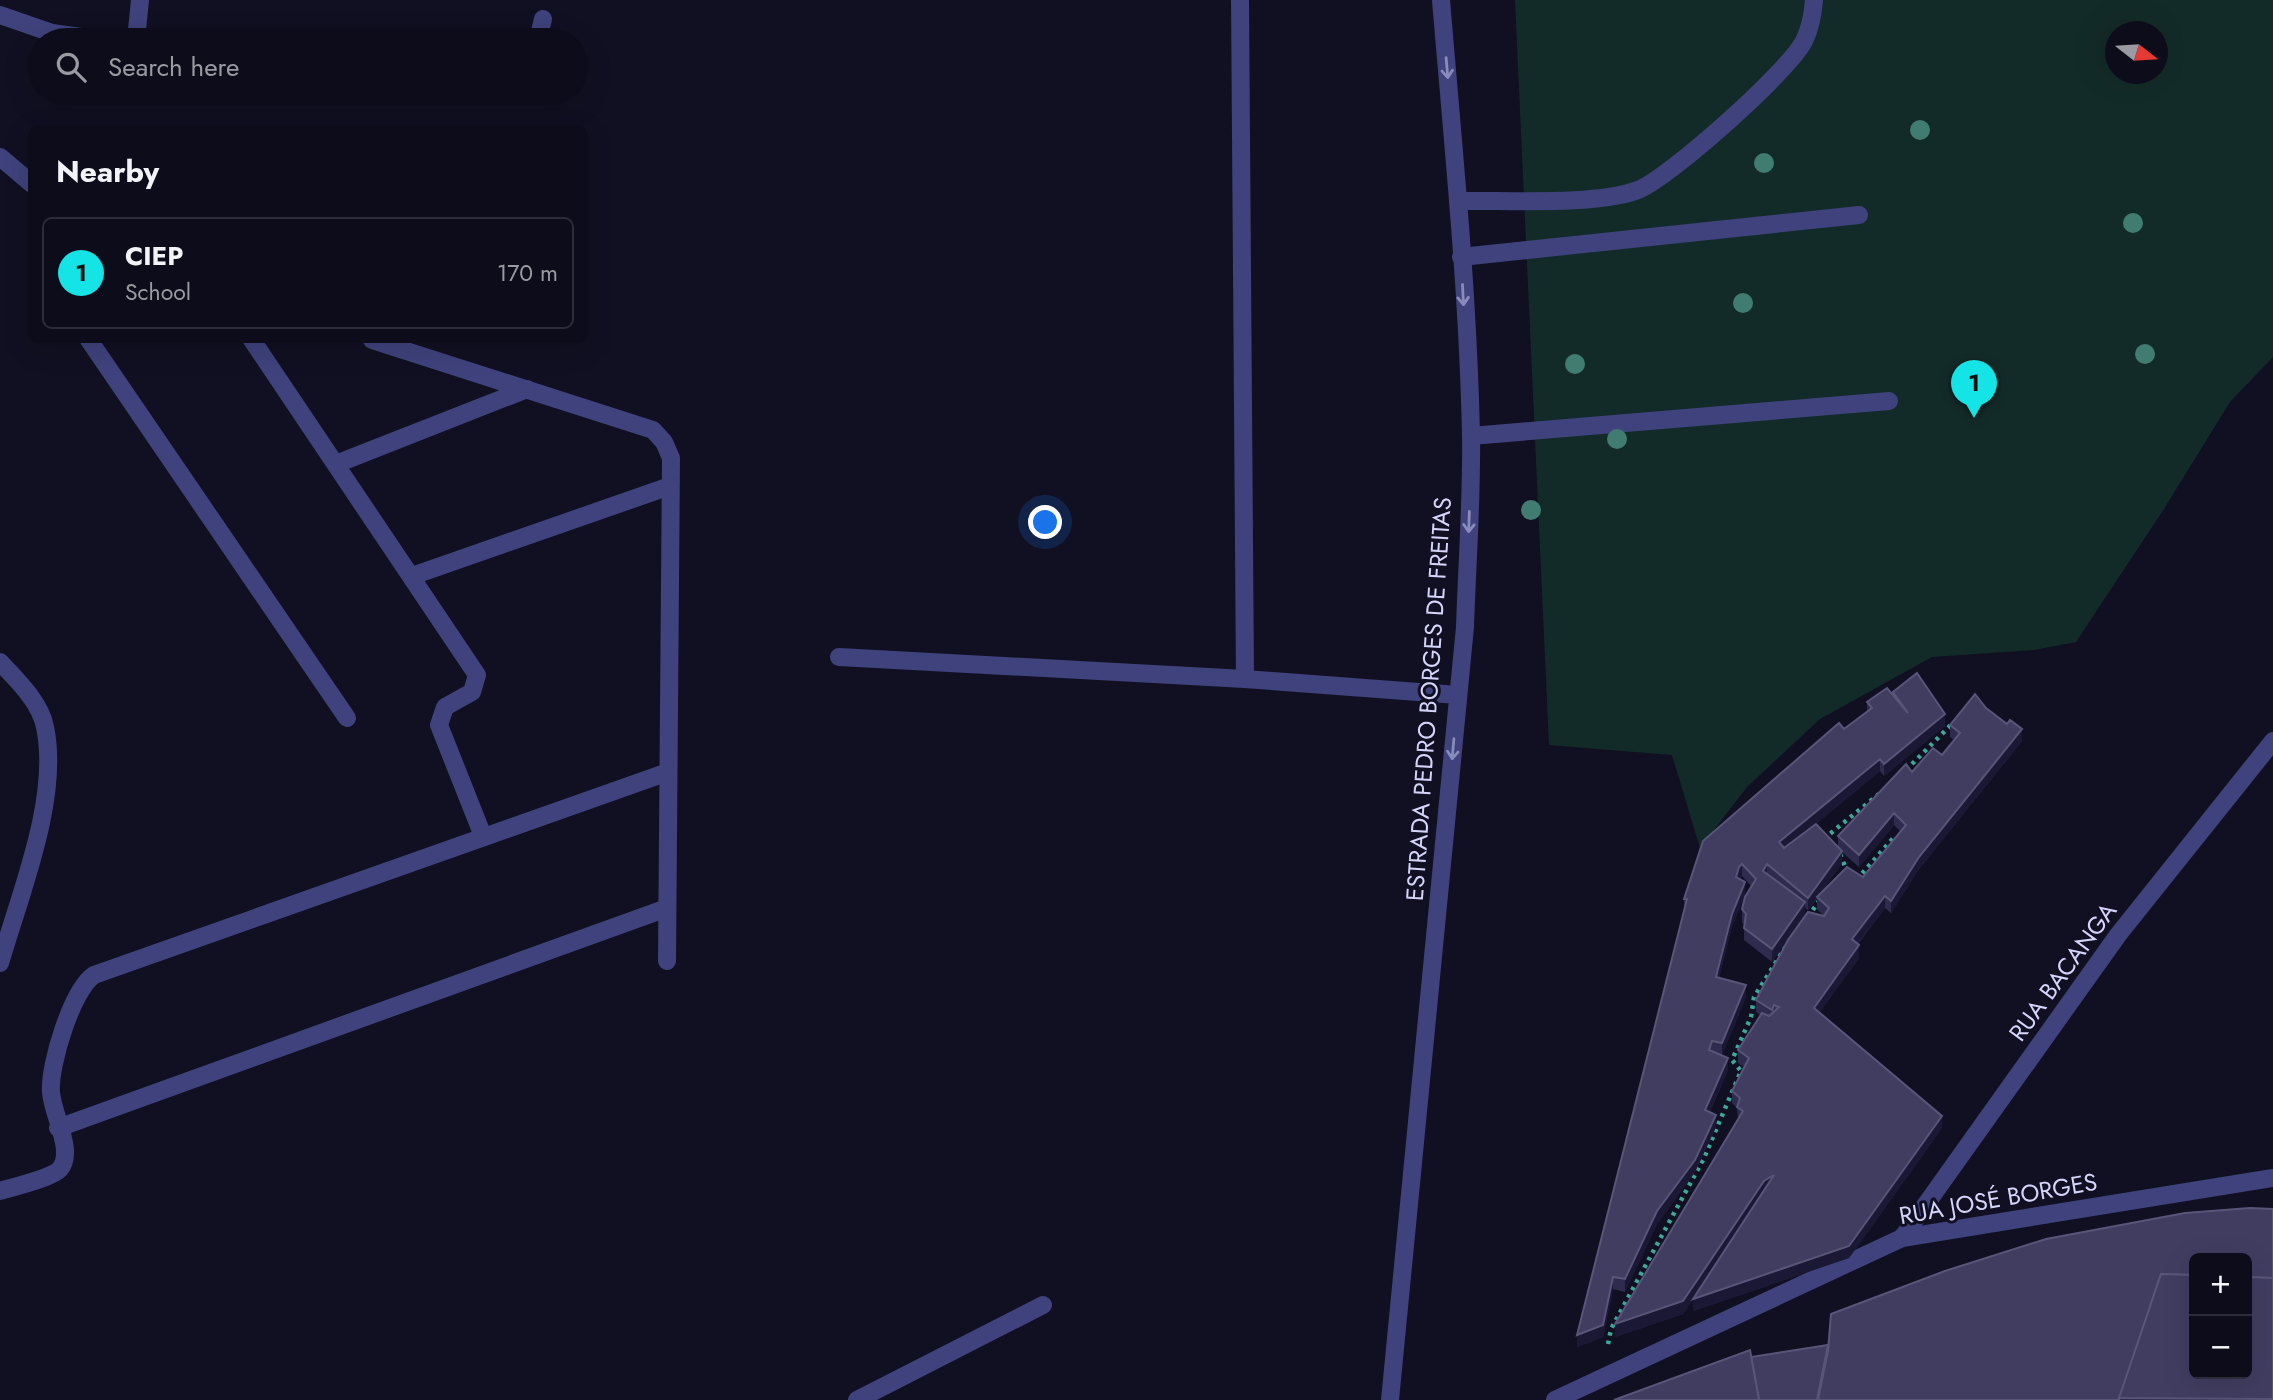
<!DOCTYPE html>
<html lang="en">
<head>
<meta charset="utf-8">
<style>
	:root { --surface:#0d0c1a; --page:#161523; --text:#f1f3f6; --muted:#9a9ba2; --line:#2d2c39; --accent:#15e4e6 }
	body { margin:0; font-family:Jost,sans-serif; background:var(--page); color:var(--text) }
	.controls { position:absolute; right:21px; bottom:21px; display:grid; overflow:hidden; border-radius:10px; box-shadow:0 7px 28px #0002 }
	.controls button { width:63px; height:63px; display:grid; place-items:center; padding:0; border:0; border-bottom:2px solid var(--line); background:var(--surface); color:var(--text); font:35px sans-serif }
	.compass { position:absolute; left:2105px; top:21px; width:63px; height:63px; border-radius:50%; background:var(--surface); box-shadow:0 7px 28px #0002; rotate:107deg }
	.you { position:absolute; left:1046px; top:523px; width:24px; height:24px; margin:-18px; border:5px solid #fff; border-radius:50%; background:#1a73e8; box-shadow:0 0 0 10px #1a73e833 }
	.badge { display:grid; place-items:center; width:46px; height:46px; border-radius:50%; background:var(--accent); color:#111; font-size:23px; font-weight:700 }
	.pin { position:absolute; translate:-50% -58px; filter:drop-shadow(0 2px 4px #0008) }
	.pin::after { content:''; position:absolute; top:37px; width:24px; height:21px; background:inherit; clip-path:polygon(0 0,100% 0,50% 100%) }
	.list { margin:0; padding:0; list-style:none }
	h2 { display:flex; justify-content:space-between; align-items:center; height:91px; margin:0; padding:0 28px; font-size:30px }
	h2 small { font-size:23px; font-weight:400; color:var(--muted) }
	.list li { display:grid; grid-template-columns:46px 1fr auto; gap:21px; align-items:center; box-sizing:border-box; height:112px; margin:0 14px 14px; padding:0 14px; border:2px solid var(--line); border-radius:10px }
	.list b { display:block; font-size:26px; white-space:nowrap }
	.list p { margin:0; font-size:23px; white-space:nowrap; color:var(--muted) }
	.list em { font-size:23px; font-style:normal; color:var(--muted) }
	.icon { flex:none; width:38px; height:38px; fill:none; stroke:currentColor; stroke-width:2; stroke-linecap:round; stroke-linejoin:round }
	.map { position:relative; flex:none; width:2273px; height:1400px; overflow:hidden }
	.search { position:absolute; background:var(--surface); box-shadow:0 7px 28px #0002; left:28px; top:28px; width:560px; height:77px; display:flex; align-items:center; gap:18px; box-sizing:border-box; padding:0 24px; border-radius:38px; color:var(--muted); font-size:26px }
	.panel { position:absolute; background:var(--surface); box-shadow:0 7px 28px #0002; left:28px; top:126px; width:560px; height:217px; border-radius:10px }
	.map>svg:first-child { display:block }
	.green { fill:#132b28; fill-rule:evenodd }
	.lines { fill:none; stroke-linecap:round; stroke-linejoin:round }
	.path { stroke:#3aaa99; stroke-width:4.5; stroke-dasharray:3.5 5; stroke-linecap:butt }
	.minor { stroke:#3f427c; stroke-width:18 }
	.tree { fill:#407c70 }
	.wall { fill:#2f2b4e; fill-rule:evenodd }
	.shaded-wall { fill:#1b1835 }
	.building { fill:#403d61; stroke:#585579; stroke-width:2 }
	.oneway { stroke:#8a8bbc }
	.labels { text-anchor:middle; stroke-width:6; stroke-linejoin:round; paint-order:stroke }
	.street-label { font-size:24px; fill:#d5d4fb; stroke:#111022 }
</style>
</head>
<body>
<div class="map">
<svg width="2273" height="1400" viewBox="0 0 2273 1400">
	<rect width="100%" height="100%" fill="#111022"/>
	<path class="green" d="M1515 0H2273V357L2230 402 2162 512 2076 642 2034 650 1932 657 1820 719 1747 787 1700 848 1672 755 1549 745ZM2116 32H2158V74H2116Z"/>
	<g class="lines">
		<g class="path">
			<polyline points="1906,770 1952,724"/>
			<polyline points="1828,839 1826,837 1879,794"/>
			<polyline points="1840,854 1846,869"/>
			<polyline points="1856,875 1859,877 1895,836"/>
			<polyline points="1808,917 1819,901"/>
			<polyline points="1608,1344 1611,1329 1704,1158 1741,1071 1732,1060 1751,1017 1754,997 1788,943"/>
		</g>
		<g class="minor">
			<polyline points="1240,0 1245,679 1458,695"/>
			<polyline points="0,15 52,33 102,40"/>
			<polyline points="136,40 140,0"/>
			<polyline points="538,40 543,19"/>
			<polyline points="0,157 32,184"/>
			<path d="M1458 201C1507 200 1595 206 1638 190 1669 178 1789 71 1804 41 1810 29 1813 13 1814 0"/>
			<polyline points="1461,257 1859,215"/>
			<polyline points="89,340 347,718"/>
			<polyline points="252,340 477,675 472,692 445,707 439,725 483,836"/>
			<polyline points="372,340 653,430 664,442 671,458 667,961"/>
			<polyline points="1471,436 1889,401"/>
			<polyline points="336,464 527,389"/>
			<polyline points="412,576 670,486"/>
			<polyline points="839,657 1245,679"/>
			<path d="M0 662C17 680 40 702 45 727 60 798 20 894 0 963"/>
			<polyline points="58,1128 667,908"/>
			<path d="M0 1191C13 1187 52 1178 60 1169 75 1151 52 1114 51 1092 49 1065 72 990 94 975L668 772"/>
			<polyline points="1902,1238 2118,935 2273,741"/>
			<polyline points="857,1400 1043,1305"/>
			<path d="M1390 1400 1465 627C1467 564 1472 500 1471 436 1468 290 1453 145 1441 0"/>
			<polyline points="1555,1400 1902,1238 2273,1178"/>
		</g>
	</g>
	<g class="tree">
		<circle cx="1920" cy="130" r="10"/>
		<circle cx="1764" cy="163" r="10"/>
		<circle cx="2133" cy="223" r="10"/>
		<circle cx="1743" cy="303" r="10"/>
		<circle cx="2145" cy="354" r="10"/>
		<circle cx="1575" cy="364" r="10"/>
		<circle cx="1617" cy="439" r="10"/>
		<circle cx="1531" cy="510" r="10"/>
	</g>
	<g class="wall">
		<path d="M1893 692 1945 726 1884 776 1880 771 1807 831 1838 847V836L1912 772 1942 755 1954 740 1950 737V725L1986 708 2022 741 1919 869 1891 913 1885 908 1858 944 1859 958 1819 1013 1942 1128 1849 1258 1693 1311V1299L1683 1314 1615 1337 1738 1120 1737 1108 1732 1103V1091L1744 1067 1738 1063V1050L1760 1015 1756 1012V1000L1824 916 1817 909V899L1808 910 1805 908V915L1772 962 1744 940V924L1742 922V909L1752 887 1742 876 1740 879 1745 895 1732 926 1719 978 1746 997 1722 1055 1728 1070 1710 1112 1716 1127 1695 1172 1657 1224 1625 1292 1613 1289 1603 1337 1577 1347 1684 911V899L1844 729 1867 711V702L1893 695ZM1894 825 1901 832 1863 877 1820 894 1842 863V852L1859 867Z"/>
		<polygon points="2273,1209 2273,1400 1614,1400 1751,1357 1828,1345"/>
	</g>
	<g class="shaded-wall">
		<polygon points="1945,714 1945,726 1884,776 1884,764"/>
		<polygon points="2022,729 2022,741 1919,869 1891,913 1891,901 1919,857"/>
		<polygon points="1880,759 1880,771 1779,854 1779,842"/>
		<polygon points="1894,813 1894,825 1859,867 1859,855"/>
		<polygon points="1842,851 1842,863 1808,910 1808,898"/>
		<polygon points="1742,864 1742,876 1739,879 1736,877 1739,867"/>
		<polygon points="1767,864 1767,876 1763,871"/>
		<polygon points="1745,882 1745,895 1732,926 1716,989 1716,977 1732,914"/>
		<polygon points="1885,896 1885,908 1852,951 1852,939"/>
		<polygon points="1805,902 1805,915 1772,962 1772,949"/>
		<polygon points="1859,945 1859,958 1814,1020 1814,1008"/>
		<polygon points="1746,985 1746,997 1722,1055 1722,1043"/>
		<polygon points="1728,1058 1728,1070 1705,1123 1705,1110"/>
		<polygon points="1716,1115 1716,1127 1695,1172 1657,1224 1625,1292 1625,1279 1657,1211"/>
		<polygon points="1942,1116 1942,1128 1849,1258 1693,1311 1693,1299 1683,1314 1615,1337 1615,1324 1764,1181 1774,1175"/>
		<polygon points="1613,1277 1613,1289 1603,1337 1577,1347 1577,1335"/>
	</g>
	<g class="building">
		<polygon points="1917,673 1945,714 1884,764 1880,759 1779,842 1784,848 1816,824 1842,851 1808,898 1767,864 1763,871 1805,902 1772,949 1744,928 1746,914 1742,909 1745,897 1756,879 1742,864 1739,867 1736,877 1745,882 1732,914 1716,977 1746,985 1722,1043 1712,1041 1709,1050 1728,1058 1705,1110 1716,1115 1695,1160 1657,1211 1625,1279 1613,1277 1603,1325 1577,1335 1687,899 1684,899 1703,841 1839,723 1844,729 1872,708 1867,702 1887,688 1908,713 1893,692"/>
		<polygon points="1975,694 1986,708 2007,724 2010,720 2022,729 1919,857 1891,901 1885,896 1852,939 1859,945 1814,1008 1942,1116 1849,1246 1693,1299 1774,1175 1764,1181 1683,1301 1615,1324 1743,1111 1737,1107 1740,1098 1732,1091 1749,1058 1738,1050 1762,1013 1769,1016 1779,1007 1774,1005 1772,1010 1756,1000 1788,940 1808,912 1824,916 1829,908 1817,897 1847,867 1863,877 1906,825 1894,813 1859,855 1838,836 1906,764 1912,772 1933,748 1942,755 1960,733 1950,725"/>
		<polygon points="2250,1208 2273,1209 2273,1278 2247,1277 2247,1258 2194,1258 2194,1275 2161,1274 2119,1400 1818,1400 1828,1351 1831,1314 1945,1271 2046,1239 2185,1213"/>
		<polygon points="2161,1274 2194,1275 2194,1374 2247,1374 2247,1277 2273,1278 2273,1399 2119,1398"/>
		<polygon points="1828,1345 1817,1400 1759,1400 1751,1357"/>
		<polygon points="1750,1350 1759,1400 1614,1400"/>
	</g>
	<defs><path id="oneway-shaft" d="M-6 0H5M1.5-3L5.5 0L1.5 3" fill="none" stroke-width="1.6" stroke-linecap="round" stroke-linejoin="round" transform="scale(1.75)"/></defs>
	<g class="oneway">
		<use href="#oneway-shaft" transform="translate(1447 68) rotate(85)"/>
		<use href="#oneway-shaft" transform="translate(1463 295) rotate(87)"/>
		<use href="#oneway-shaft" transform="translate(1469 522) rotate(92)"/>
		<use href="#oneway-shaft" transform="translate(1453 749) rotate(95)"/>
	</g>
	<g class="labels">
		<g class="street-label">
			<text transform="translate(1429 699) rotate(-86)" y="8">ESTRADA PEDRO BORGES DE FREITAS</text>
			<text transform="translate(2063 972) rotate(-54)" y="8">RUA BACANGA</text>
			<text transform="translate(1998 1199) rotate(-10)" y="8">RUA JOSÉ BORGES</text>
		</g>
	</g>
</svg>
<div class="controls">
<button>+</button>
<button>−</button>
</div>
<svg class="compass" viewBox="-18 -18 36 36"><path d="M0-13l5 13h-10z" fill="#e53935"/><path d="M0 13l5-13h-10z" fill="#9a9ba2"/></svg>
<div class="you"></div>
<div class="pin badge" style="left:1974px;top:418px">1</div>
<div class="search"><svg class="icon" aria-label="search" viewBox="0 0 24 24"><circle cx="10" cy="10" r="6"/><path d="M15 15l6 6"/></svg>Search here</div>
<section class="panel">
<h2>Nearby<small></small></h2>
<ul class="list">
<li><span class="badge">1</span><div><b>CIEP</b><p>School</p></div><em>170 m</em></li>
</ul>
</section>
</div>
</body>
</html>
